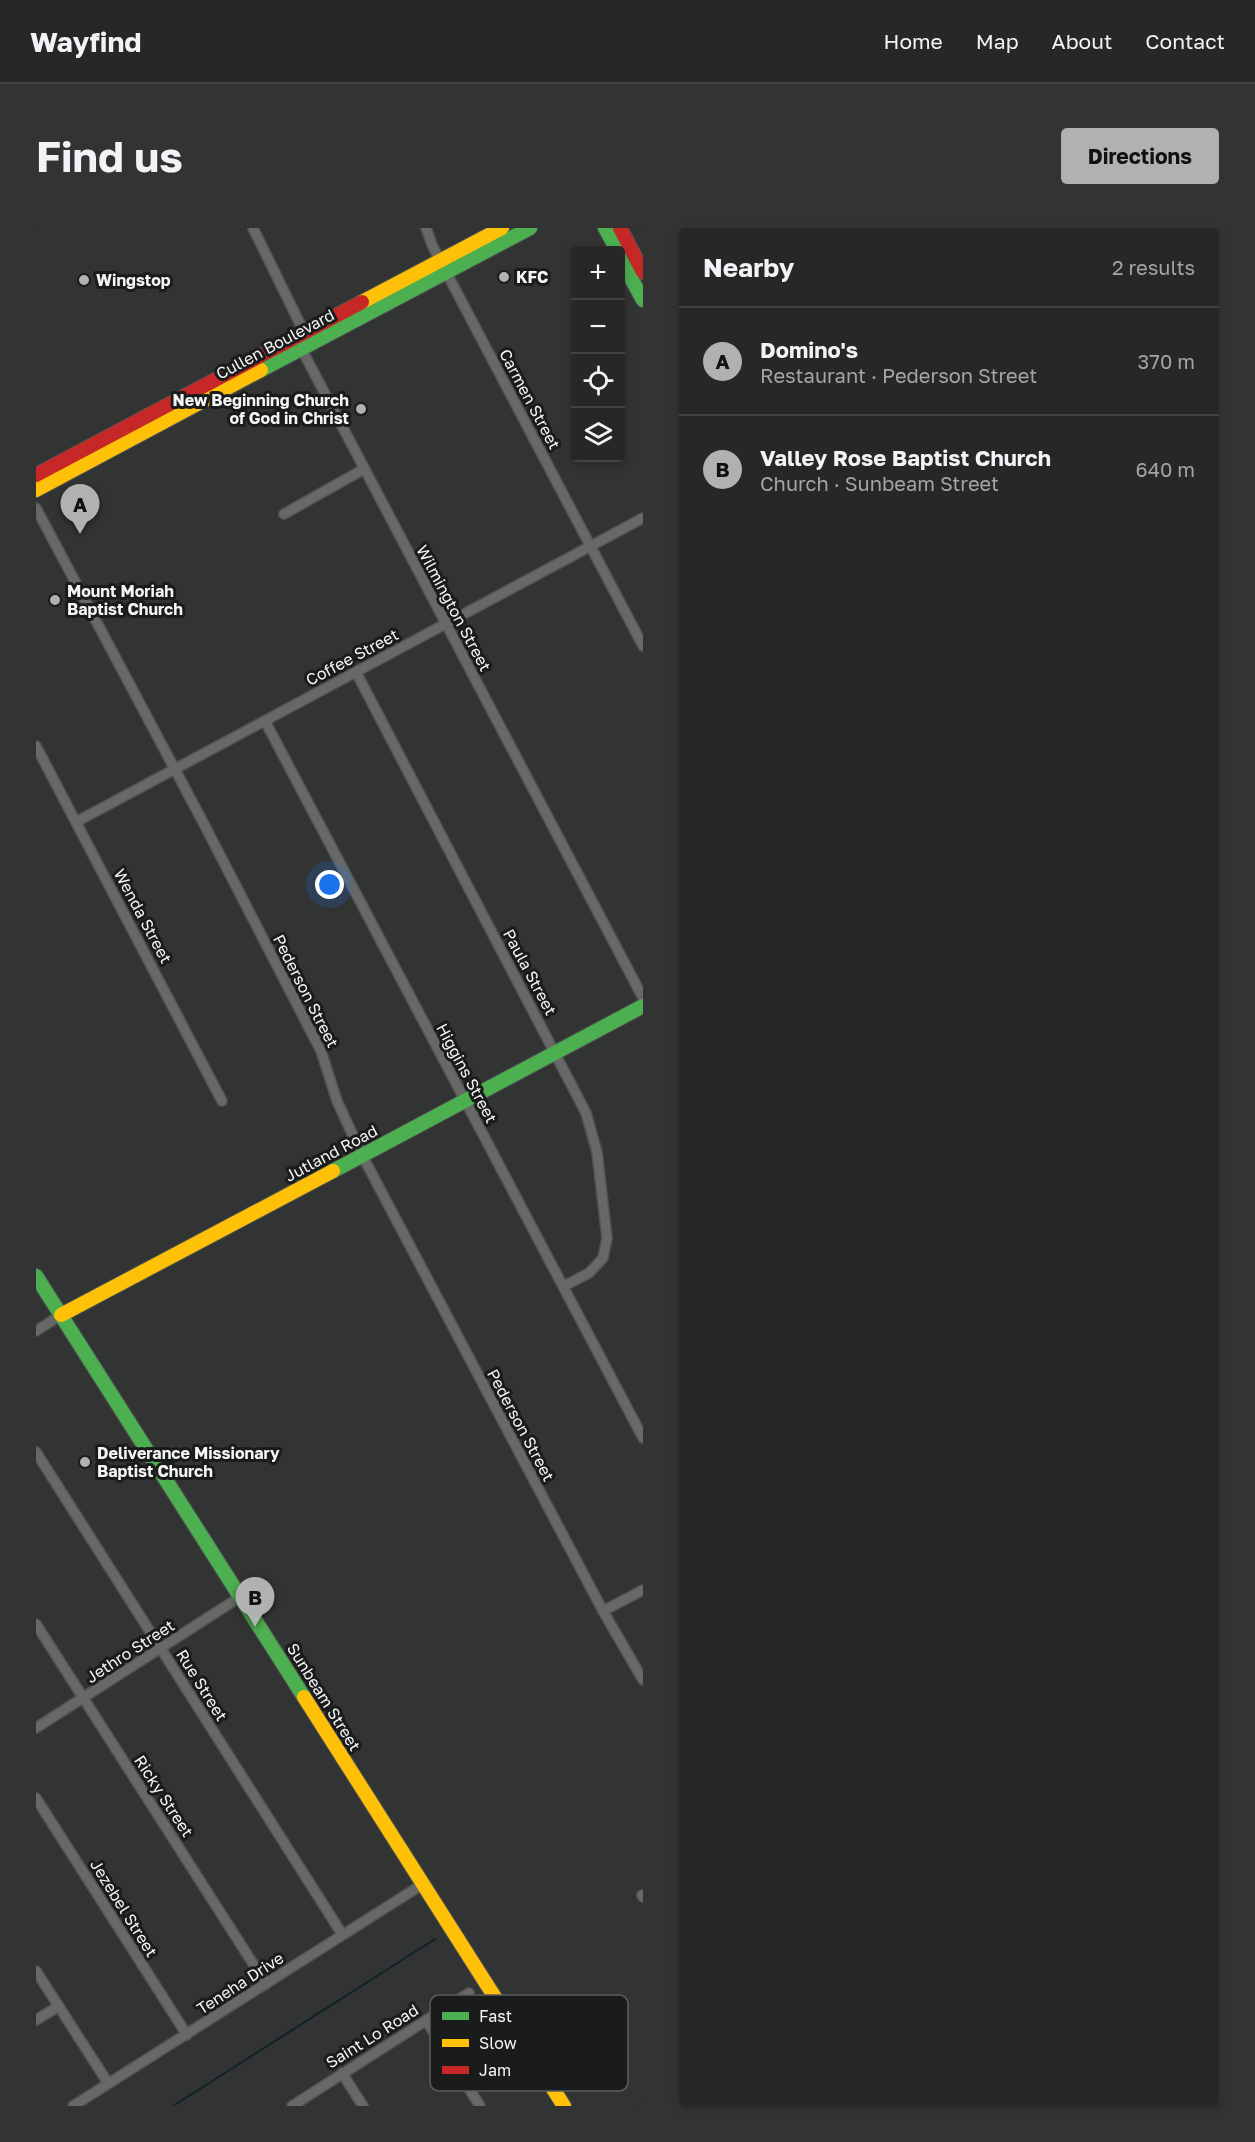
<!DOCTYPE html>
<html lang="en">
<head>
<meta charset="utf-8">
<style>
	:root { --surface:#262726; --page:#323332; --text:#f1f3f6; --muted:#a4a5a7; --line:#424443; --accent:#afb2b0 }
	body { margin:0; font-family:"Golos Text",sans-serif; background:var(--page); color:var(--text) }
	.controls { position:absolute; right:18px; top:18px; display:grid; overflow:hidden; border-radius:6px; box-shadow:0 3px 9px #0003 }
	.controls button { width:54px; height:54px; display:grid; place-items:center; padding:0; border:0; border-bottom:2px solid var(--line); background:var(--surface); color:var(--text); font:30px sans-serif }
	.you { position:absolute; left:294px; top:657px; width:21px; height:21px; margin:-15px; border:4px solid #fff; border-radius:50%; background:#1a73e8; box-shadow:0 0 0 9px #1a73e833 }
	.badge { display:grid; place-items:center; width:39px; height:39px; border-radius:50%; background:var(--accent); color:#111; font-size:20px; font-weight:700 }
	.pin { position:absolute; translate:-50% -50px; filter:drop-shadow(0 2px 3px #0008) }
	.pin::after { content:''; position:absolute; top:32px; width:21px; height:18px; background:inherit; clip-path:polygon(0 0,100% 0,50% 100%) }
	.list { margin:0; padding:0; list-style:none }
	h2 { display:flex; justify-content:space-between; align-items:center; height:78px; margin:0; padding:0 24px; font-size:26px }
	h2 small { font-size:20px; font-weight:400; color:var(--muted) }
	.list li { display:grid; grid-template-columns:39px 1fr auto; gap:18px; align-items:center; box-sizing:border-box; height:108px; padding:0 24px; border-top:2px solid var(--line) }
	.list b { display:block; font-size:22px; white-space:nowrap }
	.list p { margin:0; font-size:20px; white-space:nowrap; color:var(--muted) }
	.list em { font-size:20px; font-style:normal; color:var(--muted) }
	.icon { flex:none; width:33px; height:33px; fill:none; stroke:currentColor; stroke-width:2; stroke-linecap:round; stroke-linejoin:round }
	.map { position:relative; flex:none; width:607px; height:1878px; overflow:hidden; border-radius:6px }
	header { display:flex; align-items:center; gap:36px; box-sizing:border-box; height:84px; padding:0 30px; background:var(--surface); border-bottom:2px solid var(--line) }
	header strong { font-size:28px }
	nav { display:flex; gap:33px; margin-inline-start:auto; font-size:21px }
	.intro { display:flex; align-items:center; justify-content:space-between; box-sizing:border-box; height:144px; padding:0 36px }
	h1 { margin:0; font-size:42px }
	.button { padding:15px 27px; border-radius:6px; background:var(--accent); color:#111; font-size:21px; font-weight:700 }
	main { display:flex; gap:36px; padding:0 36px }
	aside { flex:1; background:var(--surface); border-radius:6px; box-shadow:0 3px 9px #0003 }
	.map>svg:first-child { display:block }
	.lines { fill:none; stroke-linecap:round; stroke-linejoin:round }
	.stream { stroke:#0c232a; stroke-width:2 }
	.street-casing { stroke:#515352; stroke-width:12 }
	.fast-casing { stroke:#515352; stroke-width:16 }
	.slow-casing { stroke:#515352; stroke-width:16 }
	.jam-casing { stroke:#515352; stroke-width:16 }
	.street { stroke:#676867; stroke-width:9 }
	.fast { stroke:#4caf50; stroke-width:14 }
	.slow { stroke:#ffc107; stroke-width:14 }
	.jam { stroke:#c62828; stroke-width:14 }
	.poi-dot { fill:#afb2b0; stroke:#1a1c1c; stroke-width:2 }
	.labels { text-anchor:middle; stroke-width:6; stroke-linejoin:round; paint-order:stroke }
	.poi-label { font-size:16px; font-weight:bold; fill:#f3f6f4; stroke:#1a1c1c; text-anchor:start }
	.street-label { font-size:16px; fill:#f3f6f4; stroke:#1a1c1c }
	.key { fill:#1a1c1c; stroke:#5b5d5d; stroke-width:1.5 }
	.key-label { font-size:16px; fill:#f3f6f4 }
</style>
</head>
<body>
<header>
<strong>Wayfind</strong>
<nav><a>Home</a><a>Map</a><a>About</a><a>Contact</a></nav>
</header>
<div class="intro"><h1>Find us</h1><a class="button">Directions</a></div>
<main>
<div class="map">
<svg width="607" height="1878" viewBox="0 0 607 1878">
	<rect width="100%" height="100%" fill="#323433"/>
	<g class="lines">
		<polyline class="stream" points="137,1878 399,1711"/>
		<g class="street-casing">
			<g id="street">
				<polyline points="217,0 268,104 266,122 607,770"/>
				<polyline points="390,0 397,19 607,418"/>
				<polyline points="0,280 169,598 285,823 301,873 326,927 567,1383 607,1452"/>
				<polyline points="248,286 328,241"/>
				<polyline points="320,444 550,885 561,924 571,1010 567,1030 553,1045 528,1058"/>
				<polyline points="229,493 607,1210"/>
				<polyline points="0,518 186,873"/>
				<polyline points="40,594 607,290"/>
				<polyline points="0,1103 25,1087"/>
				<polyline points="0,1224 306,1706"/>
				<polyline points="567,1383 607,1362"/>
				<polyline points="0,1396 230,1756"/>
				<polyline points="0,1500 204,1369"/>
				<polyline points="0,1570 151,1807"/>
				<polyline points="606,1667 607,1669"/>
				<polyline points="0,1743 72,1855"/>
				<polyline points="0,1792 23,1778"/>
				<polyline points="390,1792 444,1878"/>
				<polyline points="306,1845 327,1878"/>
				<polyline points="37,1878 387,1656"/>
				<polyline points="256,1878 433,1765"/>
			</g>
		</g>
		<g class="fast-casing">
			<g id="fast">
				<polyline points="569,0 581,22"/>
				<polyline points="584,30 607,72"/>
				<polyline points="225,142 494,0"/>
				<polyline points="297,943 607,778"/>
				<polyline points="0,1048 268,1469"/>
			</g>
		</g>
		<g class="slow-casing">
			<g id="slow">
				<polyline points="326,74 466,0"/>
				<polyline points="0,262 225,142"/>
				<polyline points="25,1087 297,943"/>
				<polyline points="268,1469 528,1878"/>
			</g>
		</g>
		<g class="jam-casing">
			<g id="jam">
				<polyline points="584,0 607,44"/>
				<polyline points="0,247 326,74"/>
			</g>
		</g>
		<use href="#street" class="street"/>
		<use href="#fast" class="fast"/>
		<use href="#slow" class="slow"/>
		<use href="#jam" class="jam"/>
	</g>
	<g class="poi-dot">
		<circle cx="468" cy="49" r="6"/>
		<circle cx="48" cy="52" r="6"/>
		<circle cx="325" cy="181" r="6"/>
		<circle cx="19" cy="372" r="6"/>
		<circle cx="49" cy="1234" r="6"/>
	</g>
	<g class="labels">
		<g class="poi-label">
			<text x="480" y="55">KFC</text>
			<text x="60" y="58">Wingstop</text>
			<text x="313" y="178" text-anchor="end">New Beginning Church<tspan x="313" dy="18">of God in Christ</tspan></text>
			<text x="31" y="369">Mount Moriah<tspan x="31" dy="18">Baptist Church</tspan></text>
			<text x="61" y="1231">Deliverance Missionary<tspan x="61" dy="18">Baptist Church</tspan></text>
		</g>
		<g class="street-label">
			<text transform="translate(239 116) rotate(-28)" y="6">Cullen Boulevard</text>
			<text transform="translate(494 171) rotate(62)" y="6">Carmen Street</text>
			<text transform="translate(418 380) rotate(62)" y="6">Wilmington Street</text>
			<text transform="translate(316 429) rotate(-28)" y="6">Coffee Street</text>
			<text transform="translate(107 688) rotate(62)" y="6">Wenda Street</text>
			<text transform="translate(494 744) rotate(62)" y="6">Paula Street</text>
			<text transform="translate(270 763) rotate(63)" y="6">Pederson Street</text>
			<text transform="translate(431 845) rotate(62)" y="6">Higgins Street</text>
			<text transform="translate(295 925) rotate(-28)" y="6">Jutland Road</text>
			<text transform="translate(485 1197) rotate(62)" y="6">Pederson Street</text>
			<text transform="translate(94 1423) rotate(-33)" y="6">Jethro Street</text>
			<text transform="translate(166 1457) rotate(58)" y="6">Rue Street</text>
			<text transform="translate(288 1469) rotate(58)" y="6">Sunbeam Street</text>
			<text transform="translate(128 1568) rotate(57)" y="6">Ricky Street</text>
			<text transform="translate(88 1680) rotate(58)" y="6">Jezebel Street</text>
			<text transform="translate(204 1755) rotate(-33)" y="6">Teneha Drive</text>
			<text transform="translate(336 1808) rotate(-32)" y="6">Saint Lo Road</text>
		</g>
	</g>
	<rect x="394" y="1767" width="198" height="96" rx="9" class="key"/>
	<rect x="406" y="1784" width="27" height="8" fill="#4caf50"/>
	<rect x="406" y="1811" width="27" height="8" fill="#ffc107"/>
	<rect x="406" y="1838" width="27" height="8" fill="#c62828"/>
	<g class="key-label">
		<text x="443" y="1794">Fast</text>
		<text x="443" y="1821">Slow</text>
		<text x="443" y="1848">Jam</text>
	</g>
</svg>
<div class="controls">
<button>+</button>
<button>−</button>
<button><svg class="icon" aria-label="locate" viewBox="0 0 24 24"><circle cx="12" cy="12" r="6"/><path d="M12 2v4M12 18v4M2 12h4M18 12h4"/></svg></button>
<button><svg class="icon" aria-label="layers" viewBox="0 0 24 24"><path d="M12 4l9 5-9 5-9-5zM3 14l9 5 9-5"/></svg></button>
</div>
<div class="you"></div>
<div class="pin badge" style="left:44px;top:306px">A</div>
<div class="pin badge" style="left:219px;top:1399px">B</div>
</div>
<aside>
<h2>Nearby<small>2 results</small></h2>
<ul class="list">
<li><span class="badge">A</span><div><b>Domino's</b><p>Restaurant · Pederson Street</p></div><em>370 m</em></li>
<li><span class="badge">B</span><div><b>Valley Rose Baptist Church</b><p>Church · Sunbeam Street</p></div><em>640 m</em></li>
</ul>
</aside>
</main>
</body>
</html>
